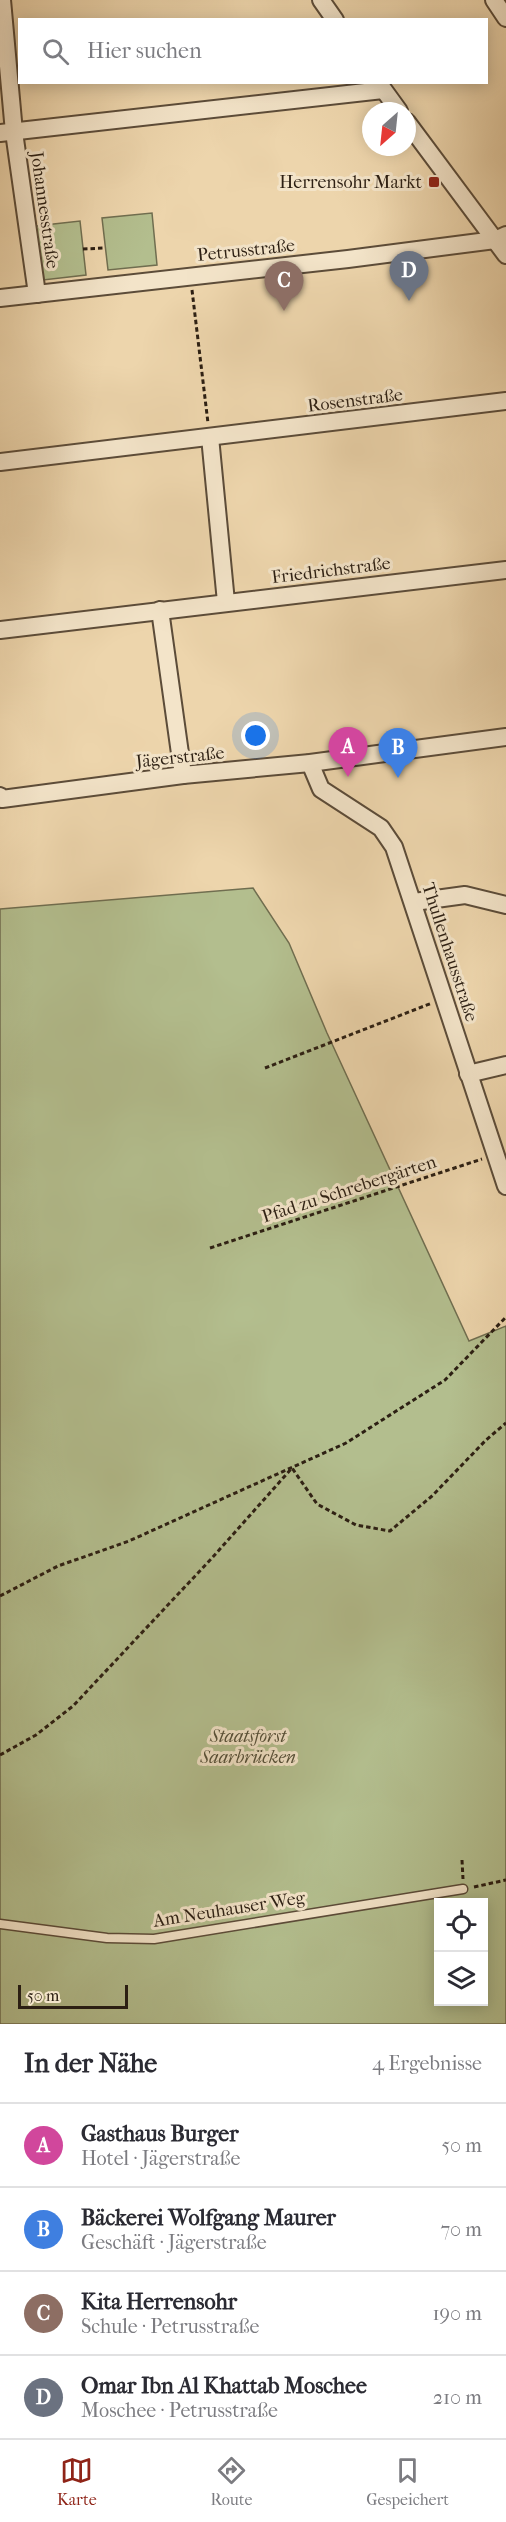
<!DOCTYPE html>
<html lang="de">
<head>
<meta charset="utf-8">
<style>
	:root { --surface:#fff; --page:#f7f7f7; --text:#2b2b33; --muted:#7c7c81; --line:#e1e1e2; --accent:#8f2418 }
	body { margin:0; font-family:"IM FELL French Canon",serif; background:var(--page); color:var(--text) }
	.controls { position:absolute; right:18px; bottom:18px; display:grid; overflow:hidden; border-radius:0px; box-shadow:0 3px 15px #0003 }
	.controls button { width:54px; height:54px; display:grid; place-items:center; padding:0; border:0; border-bottom:2px solid var(--line); background:var(--surface); color:var(--text); font:30px sans-serif }
	.compass { position:absolute; left:362px; top:102px; width:54px; height:54px; border-radius:50%; background:var(--surface); box-shadow:0 3px 15px #0003; rotate:207deg }
	.scale { position:absolute; left:18px; bottom:15px; width:110px; box-sizing:border-box; padding-left:6px; border:3px solid #2c1f13; border-top:0; font-size:16px; line-height:21px; white-space:nowrap; color:#2c1f13; -webkit-text-stroke:4px #f3e4c9; paint-order:stroke }
	.you { position:absolute; left:256px; top:736px; width:21px; height:21px; margin:-15px; border:4px solid #fff; border-radius:50%; background:#1a73e8; box-shadow:0 0 0 9px #1a73e833 }
	.badge { display:grid; place-items:center; width:39px; height:39px; border-radius:50%; background:var(--accent); color:#fff; font-size:20px; font-weight:700 }
	.pin { position:absolute; translate:-50% -50px; filter:drop-shadow(0 2px 3px #0008) }
	.pin::after { content:''; position:absolute; top:32px; width:21px; height:18px; background:inherit; clip-path:polygon(0 0,100% 0,50% 100%) }
	.list { margin:0; padding:0; list-style:none }
	h2 { display:flex; justify-content:space-between; align-items:center; height:78px; margin:0; padding:0 24px; font-size:26px }
	h2 small { font-size:20px; font-weight:400; color:var(--muted) }
	.list li { display:grid; grid-template-columns:39px 1fr auto; gap:18px; align-items:center; box-sizing:border-box; height:84px; padding:0 24px; border-top:2px solid var(--line) }
	.list b { display:block; font-size:22px; white-space:nowrap }
	.list p { margin:0; font-size:20px; white-space:nowrap; color:var(--muted) }
	.list em { font-size:20px; font-style:normal; color:var(--muted) }
	.icon { flex:none; width:33px; height:33px; fill:none; stroke:currentColor; stroke-width:2; stroke-linecap:round; stroke-linejoin:round }
	.map { position:relative; flex:none; width:506px; height:2024px; overflow:hidden }
	.search { position:absolute; background:var(--surface); box-shadow:0 3px 15px #0003; left:18px; right:18px; top:18px; height:66px; display:flex; align-items:center; gap:15px; box-sizing:border-box; padding:0 21px; border-radius:0px; color:var(--muted); font-size:22px }
	.sheet { height:414px; background:var(--surface) }
	nav { display:flex; justify-content:space-around; align-items:center; box-sizing:border-box; height:84px; border-top:2px solid var(--line); background:var(--surface); font-size:16px; color:var(--muted) }
	nav a { display:grid; justify-items:center; gap:3px }
	nav .on { color:var(--accent) }
	.map>svg:first-child { display:block }
	.green { fill:#b3be8e; stroke:#706e50; stroke-width:1.5; fill-rule:evenodd }
	.lines { fill:none; stroke-linecap:round; stroke-linejoin:round }
	.service-casing { stroke:#5c4c39; stroke-width:11 }
	.minor-casing { stroke:#5c4c39; stroke-width:20 }
	.path { stroke:#2c1f13; stroke-width:3; stroke-dasharray:4.5 3; stroke-linecap:butt }
	.service { stroke:#f3e4c9; stroke-width:8 }
	.minor { stroke:#f3e4c9; stroke-width:16 }
	.poi-dot { fill:#8f2418; stroke:#f3e4c9; stroke-width:2 }
	.labels { text-anchor:middle; stroke-width:6; stroke-linejoin:round; paint-order:stroke }
	.poi-label { font-size:18px; fill:#2c1f13; stroke:#f3e4c9; text-anchor:end }
	.street-label { font-size:18px; fill:#2c1f13; stroke:#f3e4c9 }
	.park-label { font-size:18px; font-style:italic; fill:#544f38; stroke:#f3e4c9 }
</style>
</head>
<body>
<div class="map">
<svg width="506" height="2024" viewBox="0 0 506 2024">
	<rect width="100%" height="100%" fill="#edd5ac"/>
	<filter id="stains"><feTurbulence type="fractalNoise" baseFrequency=".00333" numOctaves="4"/><feColorMatrix values="0 0 0 0 .2 0 0 0 0 .09 0 0 0 0 .02 0 0 0 .5 -.17"/></filter>
	<radialGradient id="worn" r=".72"><stop offset=".6" stop-color="#630" stop-opacity="0"/><stop offset="1" stop-color="#630" stop-opacity=".3"/></radialGradient>
	<g class="green">
		<polygon points="152,213 157,265 108,270 102,218"/>
		<polygon points="80,221 86,275 43,280 36,226"/>
		<path d="M253 888 289 943 327 1033 469 1341 506 1326V2024H0V909ZM438 1902H484V2002H438Z"/>
	</g>
	<g class="lines">
		<g class="service-casing">
			<polyline id="service" points="0,1924 107,1938 154,1939 463,1889"/>
		</g>
		<g class="minor-casing">
			<g id="minor">
				<polyline points="2,0 14,132 37,294"/>
				<polyline points="321,0 335,20"/>
				<polyline points="494,0 506,18"/>
				<polyline points="378,82 399,111"/>
				<polyline points="407,122 506,255"/>
				<polyline points="0,133 383,90"/>
				<polyline points="0,298 348,259 495,240 506,235"/>
				<polyline points="210,437 226,602"/>
				<polyline points="0,462 506,401"/>
				<polyline points="160,610 183,775"/>
				<polyline points="0,630 506,570"/>
				<polyline points="310,763 321,789 381,828 394,847 506,1186"/>
				<polyline points="0,796 2,799 183,775 310,763 506,737"/>
				<polyline points="414,902 465,895 506,905"/>
				<polyline points="468,1074 506,1065"/>
			</g>
		</g>
		<g class="path">
			<polyline points="83,249 105,248"/>
			<polyline points="192,290 208,423"/>
			<polyline points="265,1068 432,1003"/>
			<polyline points="210,1248 482,1159"/>
			<polyline points="0,1596 58,1566 129,1541 346,1443 445,1380 506,1317"/>
			<polyline points="0,1755 36,1735 73,1706 212,1558 292,1468 317,1504 356,1525 390,1531 432,1496 486,1440 506,1423"/>
			<polyline points="462,1860 463,1879"/>
			<polyline points="474,1887 506,1880"/>
		</g>
		<use href="#service" class="service"/>
		<use href="#minor" class="minor"/>
	</g>
	<rect class="poi-dot" x="428" y="176" width="12" height="12" rx="3"/>
	<g class="labels">
		<g class="poi-label">
			<text x="422" y="188">Herrensohr Markt</text>
		</g>
		<g class="street-label">
			<text transform="translate(45 210) rotate(82)" y="6">Johannesstraße</text>
			<text transform="translate(246 250) rotate(-6)" y="6">Petrusstraße</text>
			<text transform="translate(355 400) rotate(-7)" y="6">Rosenstraße</text>
			<text transform="translate(331 570) rotate(-7)" y="6">Friedrichstraße</text>
			<text transform="translate(180 757) rotate(-6)" y="6">Jägerstraße</text>
			<text transform="translate(450 952) rotate(72)" y="6">Thullenhausstraße</text>
			<text transform="translate(349 1189) rotate(-18)" y="6">Pfad zu Schrebergärten</text>
			<text transform="translate(229 1909) rotate(-9)" y="6">Am Neuhauser Weg</text>
		</g>
		<g class="park-label">
			<text x="248" y="1742">Staatsforst<tspan x="248" dy="21">Saarbrücken</tspan></text>
		</g>
	</g>
	<rect width="100%" height="100%" filter="url(#stains)"/>
	<rect width="100%" height="100%" fill="url(#worn)"/>
</svg>
<div class="controls">
<button><svg class="icon" aria-label="locate" viewBox="0 0 24 24"><circle cx="12" cy="12" r="6"/><path d="M12 2v4M12 18v4M2 12h4M18 12h4"/></svg></button>
<button><svg class="icon" aria-label="layers" viewBox="0 0 24 24"><path d="M12 4l9 5-9 5-9-5zM3 14l9 5 9-5"/></svg></button>
</div>
<svg class="compass" viewBox="-18 -18 36 36"><path d="M0-13l5 13h-10z" fill="#e53935"/><path d="M0 13l5-13h-10z" fill="#7c7c81"/></svg>
<div class="scale">50 m</div>
<div class="you"></div>
<div class="pin badge" style="left:348px;top:777px;background:#d1479c">A</div>
<div class="pin badge" style="left:398px;top:778px;background:#3f7fe0">B</div>
<div class="pin badge" style="left:284px;top:311px;background:#8d6e63">C</div>
<div class="pin badge" style="left:409px;top:301px;background:#6b7280">D</div>
<div class="search"><svg class="icon" aria-label="search" viewBox="0 0 24 24"><circle cx="10" cy="10" r="6"/><path d="M15 15l6 6"/></svg>Hier suchen</div>
</div>
<section class="sheet">
<h2>In der Nähe<small>4 Ergebnisse</small></h2>
<ul class="list">
<li><span class="badge" style="background:#d1479c">A</span><div><b>Gasthaus Burger</b><p>Hotel · Jägerstraße</p></div><em>50 m</em></li>
<li><span class="badge" style="background:#3f7fe0">B</span><div><b>Bäckerei Wolfgang Maurer</b><p>Geschäft · Jägerstraße</p></div><em>70 m</em></li>
<li><span class="badge" style="background:#8d6e63">C</span><div><b>Kita Herrensohr</b><p>Schule · Petrusstraße</p></div><em>190 m</em></li>
<li><span class="badge" style="background:#6b7280">D</span><div><b>Omar Ibn Al Khattab Moschee</b><p>Moschee · Petrusstraße</p></div><em>210 m</em></li>
</ul>
</section>
<nav>
<a class="on"><svg class="icon" aria-label="map" viewBox="0 0 24 24"><path d="M3 6l6-2 6 2 6-2v14l-6 2-6-2-6 2zM9 4v14M15 6v14"/></svg>Karte</a>
<a><svg class="icon" aria-label="directions" viewBox="0 0 24 24"><path d="M12 3l9 9-9 9-9-9zM9 14v-3h6M13 9l2 2-2 2"/></svg>Route</a>
<a><svg class="icon" aria-label="saved" viewBox="0 0 24 24"><path d="M7 4h10v16l-5-4-5 4z"/></svg>Gespeichert</a>
</nav>
</body>
</html>
